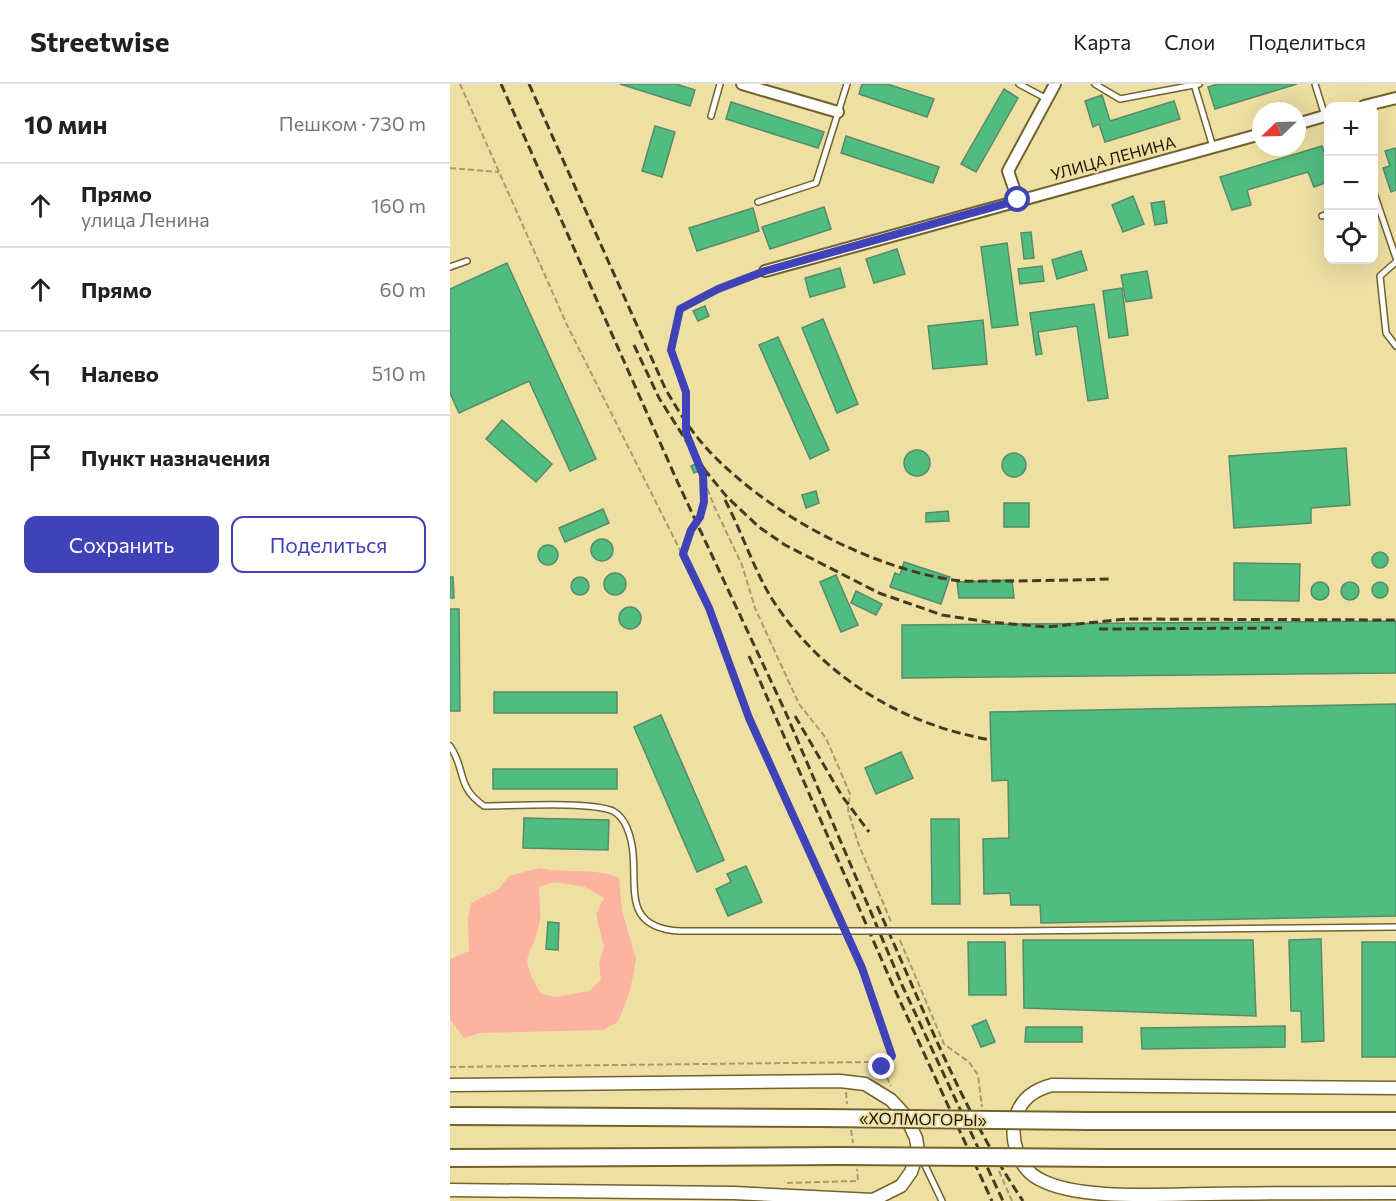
<!DOCTYPE html>
<html lang="ru">
<head>
<meta charset="utf-8">
<style>
	:root { --surface:#fff; --page:#f6f6f6; --text:#202124; --muted:#757577; --line:#e0e0e0; --accent:#4043b8 }
	body { margin:0; font-family:Commissioner,sans-serif; background:var(--page); color:var(--text) }
	.controls { position:absolute; right:18px; top:18px; display:grid; overflow:hidden; border-radius:12px; box-shadow:0 6px 24px #0002 }
	.controls button { width:54px; height:54px; display:grid; place-items:center; padding:0; border:0; border-bottom:2px solid var(--line); background:var(--surface); color:var(--text); font:30px sans-serif }
	.compass { position:absolute; left:802px; top:18px; width:54px; height:54px; border-radius:50%; background:var(--surface); box-shadow:0 6px 24px #0002; rotate:247deg }
	.stop { position:absolute; width:18px; height:18px; margin:-14px; border:4px solid #4043b8; border-radius:50%; background:#fff }
	.stop.end { background:#4043b8; border-color:#fff; box-shadow:0 2px 6px #0008 }
	.list { margin:0; padding:0; list-style:none }
	h2 { display:flex; justify-content:space-between; align-items:center; height:78px; margin:0; padding:0 24px; font-size:26px }
	h2 small { font-size:20px; font-weight:400; color:var(--muted) }
	.list li { display:grid; grid-template-columns:39px 1fr auto; gap:18px; align-items:center; box-sizing:border-box; height:84px; padding:0 24px; border-top:2px solid var(--line) }
	.list b { display:block; font-size:22px; white-space:nowrap }
	.list p { margin:0; font-size:20px; white-space:nowrap; color:var(--muted) }
	.list em { font-size:20px; font-style:normal; color:var(--muted) }
	.actions { display:flex; gap:12px; padding:18px 24px }
	.actions a { flex:1; padding:14px 0; border:2px solid var(--accent); border-radius:12px; text-align:center; font-size:21px; color:var(--accent) }
	.actions .main { background:var(--accent); color:#fff }
	.icon { flex:none; width:33px; height:33px; fill:none; stroke:currentColor; stroke-width:2; stroke-linecap:round; stroke-linejoin:round }
	.map { position:relative; flex:none; width:946px; height:1117px; overflow:hidden }
	header { display:flex; align-items:center; gap:36px; box-sizing:border-box; height:84px; padding:0 30px; background:var(--surface); border-bottom:2px solid var(--line) }
	header strong { font-size:28px }
	nav { display:flex; gap:33px; margin-inline-start:auto; font-size:21px }
	main { display:flex }
	aside { flex:1; background:var(--surface) }
	.map>svg:first-child { display:block }
	.green { fill:#fcb3a0; fill-rule:evenodd }
	.building { fill:#51bc7f; stroke:#558b69; stroke-width:1.5 }
	.lines { fill:none; stroke-linecap:round; stroke-linejoin:round }
	.service-casing { stroke:#71632b; stroke-width:8 }
	.minor-casing { stroke:#71632b; stroke-width:14 }
	.tertiary-casing { stroke:#71632b; stroke-width:15 }
	.trunk-casing { stroke:#71632b; stroke-width:20 }
	.path { stroke:#a79b6c; stroke-width:2; stroke-dasharray:6 3; stroke-linecap:butt }
	.service { stroke:#fff; stroke-width:5 }
	.minor { stroke:#fff; stroke-width:10 }
	.tertiary { stroke:#fff; stroke-width:12 }
	.trunk { stroke:#fff; stroke-width:16 }
	.rail { stroke:#443c20; stroke-width:3; stroke-dasharray:9 4.5; stroke-linecap:butt }
	.service-bridge-casing { stroke:#71632b; stroke-width:8; stroke-linecap:butt }
	.trunk-bridge-casing { stroke:#71632b; stroke-width:20; stroke-linecap:butt }
	.service-bridge { stroke:#fff; stroke-width:5 }
	.trunk-bridge { stroke:#fff; stroke-width:16 }
	.route { stroke:#4043b8; stroke-width:8 }
	.labels { text-anchor:middle; stroke-width:4.5; stroke-linejoin:round; paint-order:stroke }
	.street-label { font-size:16px; fill:#1c1601; stroke:#eedfa3 }
</style>
</head>
<body>
<header>
<strong>Streetwise</strong>
<nav><a>Карта</a><a>Слои</a><a>Поделиться</a></nav>
</header>
<main>
<aside>
<h2>10 мин<small>Пешком · 730 m</small></h2>
<ul class="list">
<li><svg class="icon" aria-label="ahead" viewBox="0 0 24 24"><path d="M12 20V5M6 11l6-6 6 6"/></svg><div><b>Прямо</b><p>улица Ленина</p></div><em>160 m</em></li>
<li><svg class="icon" aria-label="ahead" viewBox="0 0 24 24"><path d="M12 20V5M6 11l6-6 6 6"/></svg><div><b>Прямо</b></div><em>60 m</em></li>
<li><svg class="icon" aria-label="left" viewBox="0 0 24 24"><path d="M17 20v-9H6M10 6l-5 5 5 5"/></svg><div><b>Налево</b></div><em>510 m</em></li>
<li><svg class="icon" aria-label="arrive" viewBox="0 0 24 24"><path d="M6 21V4h12l-3 4 3 4H6"/></svg><div><b>Пункт назначения</b></div></li>
</ul>
<div class="actions"><a class="main">Сохранить</a><a>Поделиться</a></div>
</aside>
<div class="map">
<svg width="946" height="1117" viewBox="0 0 946 1117">
	<rect width="100%" height="100%" fill="#eedfa3"/>
	<path class="green" d="M89 784C116 790 146 783 169 794L172 827 186 875 180 907 168 938 153 946 30 949 14 954 0 935V875L19 867 18 835 21 819 49 805 59 792ZM104 798 135 803 154 814 146 830 154 863 149 879 151 896 139 907 107 913 91 910C65 867 83 876 90 836 91 826 89 814 89 803Z"/>
	<g class="building">
		<polygon points="170,0 226,0 245,6 240,22"/>
		<polygon points="412,0 437,0 484,15 477,33 409,10"/>
		<polygon points="768,0 847,0 765,25 758,3"/>
		<polygon points="554,5 568,14 526,88 511,80"/>
		<polygon points="652,11 660,37 724,17 730,35 655,58 649,40 643,43 635,17"/>
		<polygon points="281,18 374,48 368,64 276,35"/>
		<polygon points="205,42 225,48 212,93 192,87"/>
		<polygon points="396,52 489,83 483,99 391,69"/>
		<polygon points="872,62 878,78 878,98 864,103 858,88 797,106 801,121 782,126 770,93"/>
		<polygon points="946,64 946,106 941,108 933,84 940,82 935,67"/>
		<polygon points="683,112 694,140 673,148 662,121"/>
		<polygon points="714,117 717,139 705,141 701,119"/>
		<polygon points="374,123 381,145 320,165 312,143"/>
		<polygon points="303,124 309,147 247,167 239,144"/>
		<polygon points="581,148 584,174 574,175 571,149"/>
		<polygon points="557,159 568,241 542,244 531,163"/>
		<polygon points="447,165 455,190 424,199 416,175"/>
		<polygon points="631,167 637,186 607,195 602,176"/>
		<polygon points="57,179 146,375 120,387 79,297 9,329 0,309 0,205"/>
		<polygon points="592,182 594,197 570,200 568,185"/>
		<polygon points="390,184 395,203 360,213 355,194"/>
		<polygon points="697,187 702,214 676,218 671,191"/>
		<polygon points="672,204 678,251 659,254 653,207"/>
		<polygon points="644,220 658,314 638,317 627,242 588,248 592,270 586,271 580,229"/>
		<polygon points="255,222 259,232 248,237 243,227"/>
		<polygon points="373,235 408,320 387,329 352,244"/>
		<polygon points="533,236 537,280 483,285 478,242"/>
		<polygon points="328,253 379,366 360,375 309,261"/>
		<polygon points="52,336 102,380 86,398 36,355"/>
		<polygon points="896,364 900,421 861,424 861,439 784,444 779,372"/>
		<circle cx="467" cy="379" r="13"/>
		<circle cx="564" cy="381" r="12"/>
		<polygon points="248,379 251,386 244,389 241,382"/>
		<polygon points="366,407 369,419 356,424 352,411"/>
		<rect x="554" y="419" width="25" height="24"/>
		<polygon points="153,425 159,439 115,458 109,444"/>
		<polygon points="498,427 499,437 476,438 476,429"/>
		<circle cx="152" cy="466" r="11"/>
		<circle cx="98" cy="471" r="10"/>
		<circle cx="930" cy="476" r="8"/>
		<polygon points="454,478 500,493 491,520 440,503 445,489 450,491"/>
		<polygon points="784,479 850,480 849,517 784,516"/>
		<circle cx="165" cy="500" r="11"/>
		<polygon points="386,491 408,541 391,548 370,498"/>
		<polygon points="0,493 3,493 4,514 0,514"/>
		<circle cx="130" cy="502" r="9"/>
		<polygon points="562,496 564,514 509,514 507,498"/>
		<circle cx="900" cy="507" r="9"/>
		<circle cx="870" cy="507" r="9"/>
		<circle cx="930" cy="506" r="8"/>
		<polygon points="406,507 432,520 426,531 401,519"/>
		<circle cx="180" cy="534" r="11"/>
		<polygon points="0,525 9,525 10,627 0,627"/>
		<polygon points="946,537 946,589 452,594 452,541"/>
		<rect x="44" y="608" width="123" height="21"/>
		<polygon points="946,620 946,832 591,839 590,821 561,821 560,809 534,810 533,755 559,754 558,696 542,697 540,628"/>
		<polygon points="211,631 274,776 247,788 184,643"/>
		<polygon points="451,668 463,694 426,710 415,684"/>
		<rect x="43" y="685" width="124" height="20"/>
		<polygon points="74,734 159,736 158,766 73,764"/>
		<polygon points="481,735 509,735 510,820 482,820"/>
		<polygon points="296,782 312,818 278,832 266,805 281,798 277,790"/>
		<polygon points="98,838 109,839 108,866 96,865"/>
		<polygon points="871,855 874,957 852,958 851,927 841,927 839,856"/>
		<polygon points="573,856 803,856 806,932 574,924"/>
		<polygon points="518,858 555,858 556,911 519,911"/>
		<rect x="912" y="858" width="34" height="115"/>
		<polygon points="536,936 545,958 531,963 522,942"/>
		<polygon points="835,942 835,963 692,965 691,944"/>
		<polygon points="576,943 632,943 632,958 575,958"/>
	</g>
	<g class="lines">
		<g class="service-casing">
			<g id="service">
				<polyline points="569,0 597,15"/>
				<polyline points="645,0 670,15 749,0"/>
				<polyline points="744,0 763,63"/>
				<polyline points="865,0 875,32"/>
				<polyline points="261,32 270,0"/>
				<polyline points="924,109 946,174"/>
				<polyline points="308,118 366,99 397,0"/>
				<polyline points="872,132 878,130"/>
				<polyline points="946,178 930,192 936,249 946,262"/>
				<polyline points="0,183 17,177"/>
				<path d="M0 662C16 685 6 703 34 722 62 722 140 717 163 727 169 730 175 738 177 744 196 788 161 843 230 847"/>
				<polyline points="561,847 946,843"/>
				<polyline points="472,1075 492,1117"/>
			</g>
		</g>
		<g class="minor-casing">
			<g id="minor">
				<polyline points="292,0 388,28"/>
				<polyline points="914,22 946,14"/>
				<polyline points="847,40 878,31"/>
				<polyline points="568,116 558,87 605,0"/>
				<polyline points="315,187 811,50"/>
			</g>
		</g>
		<g class="tertiary-casing">
			<g id="tertiary">
				<polyline points="0,1001 390,997 415,1000 441,1016 455,1031 466,1054 468,1067 461,1088 451,1102 423,1116 284,1109 0,1106"/>
				<path d="M946 1004 602 1001C584 1006 572 1014 566 1032 559 1054 568 1084 589 1095 628 1117 714 1110 760 1110 822 1109 884 1109 946 1109"/>
			</g>
		</g>
		<g class="trunk-casing">
			<g id="trunk">
				<polyline points="0,1032 372,1034"/>
				<polyline points="639,1037 946,1037"/>
				<polyline points="0,1074 389,1072"/>
				<polyline points="656,1074 946,1074"/>
			</g>
		</g>
		<g class="path">
			<polyline points="10,0 117,241 259,524 299,634 391,838"/>
			<polyline points="0,84 49,88"/>
			<polyline points="305,191 268,205 230,225 221,266 236,308 236,349 264,422 292,481 305,524 349,620 376,654 400,710 398,726 408,759 442,840"/>
			<polyline points="233,470 241,446 250,433 254,418 253,394"/>
			<polyline points="398,854 425,917 443,972 432,983 441,1002"/>
			<polyline points="450,856 494,960 519,978 528,991 532,1023"/>
			<polyline points="0,983 422,978 432,983"/>
			<polyline points="396,1008 397,1020"/>
			<polyline points="401,1046 403,1059"/>
			<polyline points="549,1087 562,1117"/>
			<polyline points="337,1099 408,1097 407,1085"/>
		</g>
		<use href="#service" class="service"/>
		<use href="#minor" class="minor"/>
		<use href="#tertiary" class="tertiary"/>
		<use href="#trunk" class="trunk"/>
		<g class="rail">
			<polyline points="51,0 228,399 335,627 452,901 553,1117"/>
			<path d="M79 0 215 304C228 327 242 349 260 368 319 430 418 483 503 496 516 498 531 497 544 497 584 497 624 496 663 495"/>
			<polyline points="184,261 209,314 258,391"/>
			<polyline points="254,385 277,413 309,443 335,461 429,509 492,531 538,538 597,543 677,535 946,536"/>
			<path d="M275 416C292 448 303 484 322 515 372 593 451 640 541 656"/>
			<polyline points="649,545 832,544"/>
			<polyline points="299,572 444,904 542,1117"/>
			<polyline points="345,632 392,712 419,748"/>
			<path d="M427 822C472 921 512 1027 573 1117"/>
		</g>
		<g class="service-bridge-casing">
			<polyline id="service-bridge" points="230,847 561,847"/>
		</g>
		<g class="trunk-bridge-casing">
			<g id="trunk-bridge">
				<polyline points="372,1034 639,1037"/>
				<polyline points="389,1072 656,1074"/>
			</g>
		</g>
		<use href="#service-bridge" class="service-bridge"/>
		<use href="#trunk-bridge" class="trunk-bridge"/>
	</g>
	<g class="lines">
		<polyline class="route" points="432,983 442,972 412,884 299,634 259,524 233,470 241,446 250,433 254,418 253,391 236,349 236,308 221,266 230,225 268,205 315,187 568,116"/>
	</g>
	<g class="labels">
		<g class="street-label">
			<text transform="translate(663 74) rotate(-15)" y="6">УЛИЦА ЛЕНИНА</text>
			<text transform="translate(473 1035) rotate(1)" y="6">«ХОЛМОГОРЫ»</text>
		</g>
	</g>
</svg>
<div class="controls">
<button>+</button>
<button>−</button>
<button><svg class="icon" aria-label="locate" viewBox="0 0 24 24"><circle cx="12" cy="12" r="6"/><path d="M12 2v4M12 18v4M2 12h4M18 12h4"/></svg></button>
</div>
<svg class="compass" viewBox="-18 -18 36 36"><path d="M0-13l5 13h-10z" fill="#e53935"/><path d="M0 13l5-13h-10z" fill="#757577"/></svg>
<div class="stop" style="left:568px;top:116px"></div>
<div class="stop end" style="left:432px;top:983px"></div>
</div>
</main>
</body>
</html>
